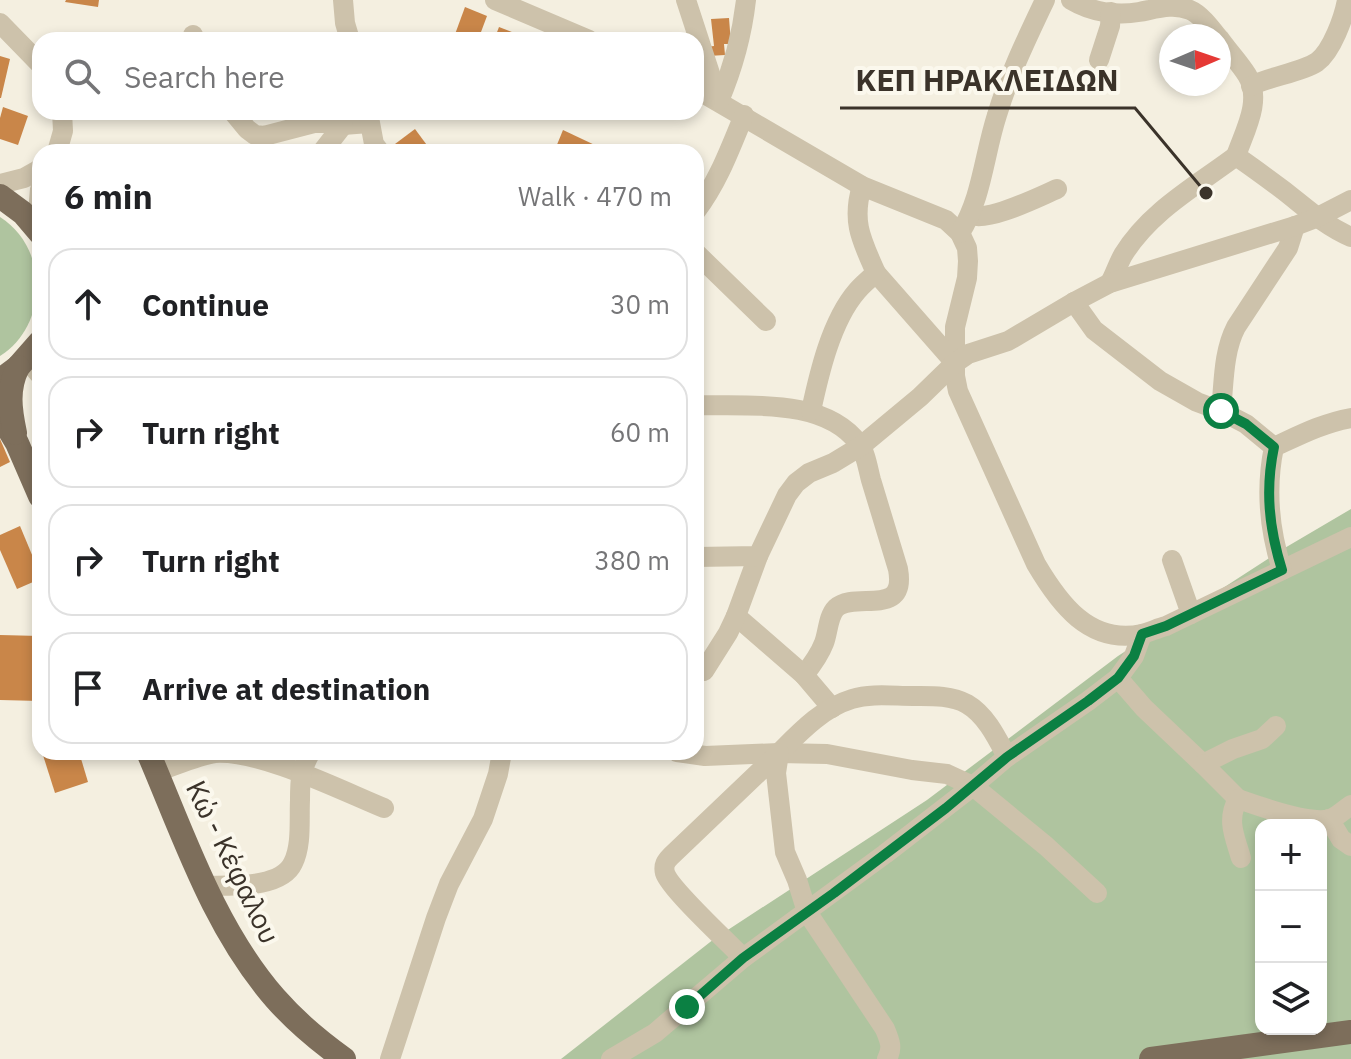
<!DOCTYPE html>
<html lang="en">
<head>
<meta charset="utf-8">
<style>
	:root { --surface:#fff; --page:#f6f6f6; --text:#202124; --muted:#757577; --line:#e0e0e0 }
	body { margin:0; font-family:"IBM Plex Sans",sans-serif; background:var(--page); color:var(--text) }
	.controls { position:absolute; right:24px; bottom:24px; display:grid; overflow:hidden; border-radius:16px; box-shadow:0 4px 12px #0003 }
	.controls button { width:72px; height:72px; display:grid; place-items:center; padding:0; border:0; border-bottom:2px solid var(--line); background:var(--surface); color:var(--text); font:40px sans-serif }
	.compass { position:absolute; left:1159px; top:24px; width:72px; height:72px; border-radius:50%; background:var(--surface); box-shadow:0 4px 12px #0003; rotate:88deg }
	.stop { position:absolute; width:24px; height:24px; margin:-18px; border:6px solid #0b8043; border-radius:50%; background:#fff }
	.stop.end { background:#0b8043; border-color:#fff; box-shadow:0 2px 8px #0008 }
	.list { margin:0; padding:0; list-style:none }
	h2 { display:flex; justify-content:space-between; align-items:center; height:104px; margin:0; padding:0 32px; font-size:34px }
	h2 small { font-size:26px; font-weight:400; color:var(--muted) }
	.list li { display:grid; grid-template-columns:52px 1fr auto; gap:24px; align-items:center; box-sizing:border-box; height:112px; margin:0 16px 16px; padding:0 16px; border:2px solid var(--line); border-radius:24px }
	.list b { display:block; font-size:30px; white-space:nowrap }
	.list em { font-size:26px; font-style:normal; color:var(--muted) }
	.icon { flex:none; width:44px; height:44px; fill:none; stroke:currentColor; stroke-width:2; stroke-linecap:round; stroke-linejoin:round }
	.map { position:relative; flex:none; width:1351px; height:1059px; overflow:hidden }
	.search { position:absolute; background:var(--surface); box-shadow:0 4px 12px #0003; left:32px; top:32px; width:672px; height:88px; display:flex; align-items:center; gap:20px; box-sizing:border-box; padding:0 28px; border-radius:24px; color:var(--muted); font-size:30px }
	.panel { position:absolute; background:var(--surface); box-shadow:0 4px 12px #0003; left:32px; top:144px; width:672px; height:616px; border-radius:24px }
	.map>svg:first-child { display:block }
	.green { fill:#afc49f; fill-rule:evenodd }
	.building { fill:#c98649 }
	.lines { fill:none; stroke-linecap:round; stroke-linejoin:round }
	.minor { stroke:#cdc2ab; stroke-width:20 }
	.major { stroke:#7d6e5b; stroke-width:24 }
	.route { stroke:#0b8043; stroke-width:10 }
	.labels { text-anchor:middle; stroke-width:8; stroke-linejoin:round; paint-order:stroke }
	.street-label { font-size:28px; fill:#3b332a; stroke:#fbf8ed }
	.leader { fill:none; stroke:#3b332a; stroke-width:3 }
	.callout-dot { fill:#3b332a; stroke:#fbf8ed; stroke-width:3 }
	.callout-label { font-size:30px; text-anchor:middle; font-weight:bold; fill:#3b332a; stroke:#fbf8ed; stroke-width:8; stroke-linejoin:round; paint-order:stroke }
</style>
</head>
<body>
<div class="map">
<svg width="1351" height="1059" viewBox="0 0 1351 1059">
	<rect width="100%" height="100%" fill="#f4efe0"/>
	<g class="green">
		<path d="M0 217C49 248 49 325 0 356Z"/>
		<path d="M1351 509V1059H561L714 939 927 800 1118 656 1283 549ZM1261 825H1321V1029H1261Z"/>
	</g>
	<g class="building">
		<polygon points="66,0 99,0 98,7 65,2"/>
		<polygon points="465,7 487,16 478,40 462,40 454,37"/>
		<polygon points="729,18 731,44 724,44 725,55 708,56 705,47 714,46 711,19"/>
		<polygon points="499,27 517,34 515,40 494,40"/>
		<polygon points="0,56 10,59 1,98 0,98"/>
		<polygon points="3,107 28,116 18,145 0,139 0,118"/>
		<polygon points="415,129 432,152 401,152 395,144"/>
		<polygon points="563,130 599,147 597,152 554,152"/>
		<polygon points="0,439 10,462 0,467"/>
		<polygon points="20,526 40,574 40,579 17,589 0,550 0,535"/>
		<polygon points="0,635 40,636 40,701 0,700"/>
		<polygon points="42,752 79,752 88,782 55,793"/>
	</g>
	<g class="lines">
		<g class="minor">
			<polyline points="343,0 345,23 350,40"/>
			<polyline points="495,0 589,40"/>
			<polyline points="686,0 719,101"/>
			<path d="M1071 0C1091 12 1116 16 1139 12 1156 9 1173 3 1190 10 1200 14 1210 27 1217 36"/>
			<polyline points="0,23 40,64"/>
			<polyline points="193,35 195,40"/>
			<path d="M1219 38C1228 51 1239 62 1247 75 1263 100 1244 132 1236 156 1252 167 1267 178 1283 190 1305 207 1325 226 1351 237"/>
			<polyline points="1099,60 1110,26 1111,12"/>
			<path d="M1251 86C1270 76 1300 73 1317 62 1332 51 1344 17 1347 0"/>
			<path d="M696 89 862 186 946 220 960 233 967 248 968 261 967 278 955 327V376L958 391 1036 564C1059 603 1089 645 1142 634 1150 632 1158 628 1166 626L1351 537"/>
			<path d="M719 101C733 68 742 36 746 0"/>
			<polyline points="233,112 247,129 255,135 264,136 314,123 329,123 343,125 369,123"/>
			<polyline points="368,112 374,144 380,152"/>
			<polyline points="57,152 63,131 62,112"/>
			<polyline points="322,152 343,125"/>
			<polyline points="0,184 24,178 40,169"/>
			<polyline points="40,189 38,212 40,225"/>
			<path d="M696 211C718 182 730 149 744 115"/>
			<path d="M971 215C989 222 1038 197 1057 189"/>
			<path d="M960 233C982 198 984 155 997 115 1009 75 1027 38 1045 0"/>
			<polyline points="696,253 766,321"/>
			<polyline points="876,273 955,363"/>
			<path d="M1110 283C1115 274 1118 264 1123 255 1150 211 1196 186 1236 156"/>
			<path d="M1074 302 1094 330 1160 381 1197 402 1221 411C1224 383 1223 352 1236 327L1288 248 1295 226"/>
			<polyline points="26,359 40,375"/>
			<path d="M696 405C747 407 825 397 859 444 866 453 868 469 871 480 880 509 889 539 898 569 907 619 855 590 836 608 828 616 828 633 824 643 819 656 812 665 804 675L832 708"/>
			<path d="M811 411C819 374 831 321 857 291 862 285 869 279 876 273 862 241 851 222 862 186"/>
			<path d="M1221 411 1246 424 1274 447C1265 490 1269 529 1282 570"/>
			<path d="M1274 447C1300 435 1323 423 1351 418"/>
			<polyline points="758,556 736,616 804,675"/>
			<polyline points="696,557 758,556 787,495 796,483 809,473 833,463 861,446 920,397 955,363 968,354 1008,341 1074,302 1110,283 1295,226 1316,218 1351,200"/>
			<polyline points="1172,560 1191,614"/>
			<polyline points="704,671 728,633 736,616"/>
			<polyline points="1118,678 1144,708 1203,764 1233,749 1262,739 1276,726"/>
			<polyline points="677,752 705,756 779,753 827,754 912,770 947,774 973,786 1046,846 1097,893"/>
			<path d="M779 753C799 733 822 708 852 699 871 693 893 696 913 696 930 696 951 695 967 704 986 715 997 738 1007 757"/>
			<polyline points="1203,764 1238,799"/>
			<path d="M156 772C172 767 199 755 215 753 261 750 340 790 384 808"/>
			<polyline points="1329,819 1341,839 1351,846"/>
			<path d="M1241 858C1235 837 1226 820 1238 799 1259 806 1309 825 1330 819 1337 817 1345 809 1351 805"/>
			<path d="M205 886C230 885 281 889 293 863 302 845 299 820 300 800 300 780 300 770 311 752"/>
			<path d="M743 958C728 942 670 889 665 873 663 865 666 861 671 856L779 753 776 773 785 852 797 880 807 912 885 1029C890 1041 893 1048 887 1059"/>
			<polyline points="390,1059 436,918 449,884 483,819 498,774 502,752"/>
			<polyline points="611,1059 655,1033 743,958 885,854 973,786 1007,757 1088,701 1118,678 1134,656 1142,634"/>
		</g>
		<g class="major">
			<polyline points="0,196 23,213 40,233"/>
			<polyline points="6,376 18,367 40,342"/>
			<polyline points="0,415 17,443 40,496"/>
			<path d="M15 433C10 409 7 389 18 367"/>
			<path d="M148 752C184 836 214 928 275 998 295 1021 319 1041 344 1059"/>
			<polyline points="1151,1059 1351,1032"/>
		</g>
	</g>
	<g class="lines">
		<path class="route" d="M687 1007 743 958 834 893 946 808 1007 757 1088 701 1118 678 1134 656 1142 634 1166 626 1282 570C1269 528 1265 490 1274 447L1246 424 1221 411"/>
	</g>
	<g class="labels">
		<g class="street-label">
			<text transform="translate(233 862) rotate(64)" y="10">Κώ - Κέφαλου</text>
		</g>
	</g>
	<path class="leader" d="M1206 193L1135 108H840"/>
	<circle class="callout-dot" cx="1206" cy="193" r="8"/>
	<g class="callout-label">
		<text x="987" y="91">ΚΕΠ ΗΡΑΚΛΕΙΔΩΝ</text>
	</g>
</svg>
<div class="controls">
<button>+</button>
<button>−</button>
<button><svg class="icon" aria-label="layers" viewBox="0 0 24 24"><path d="M12 4l9 5-9 5-9-5zM3 14l9 5 9-5"/></svg></button>
</div>
<svg class="compass" viewBox="-18 -18 36 36"><path d="M0-13l5 13h-10z" fill="#e53935"/><path d="M0 13l5-13h-10z" fill="#757577"/></svg>
<div class="stop" style="left:1221px;top:411px"></div>
<div class="stop end" style="left:687px;top:1007px"></div>
<div class="search"><svg class="icon" aria-label="search" viewBox="0 0 24 24"><circle cx="10" cy="10" r="6"/><path d="M15 15l6 6"/></svg>Search here</div>
<section class="panel">
<h2>6 min<small>Walk · 470 m</small></h2>
<ul class="list">
<li><svg class="icon" aria-label="ahead" viewBox="0 0 24 24"><path d="M12 20V5M6 11l6-6 6 6"/></svg><div><b>Continue</b></div><em>30 m</em></li>
<li><svg class="icon" aria-label="right" viewBox="0 0 24 24"><path d="M7 20v-9h11M14 6l5 5-5 5"/></svg><div><b>Turn right</b></div><em>60 m</em></li>
<li><svg class="icon" aria-label="right" viewBox="0 0 24 24"><path d="M7 20v-9h11M14 6l5 5-5 5"/></svg><div><b>Turn right</b></div><em>380 m</em></li>
<li><svg class="icon" aria-label="arrive" viewBox="0 0 24 24"><path d="M6 21V4h12l-3 4 3 4H6"/></svg><div><b>Arrive at destination</b></div></li>
</ul>
</section>
</div>
</body>
</html>
